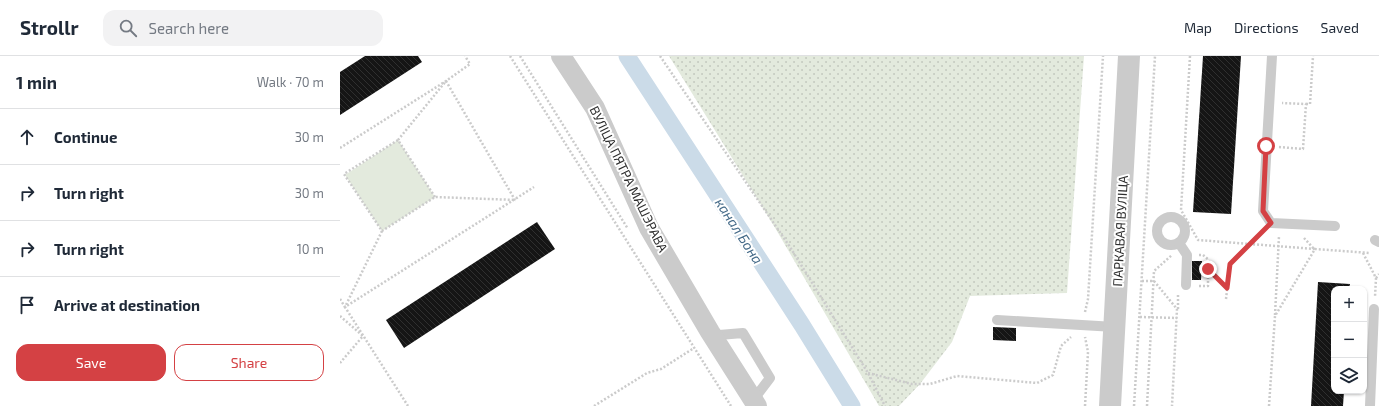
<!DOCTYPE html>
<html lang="en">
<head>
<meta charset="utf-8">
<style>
	:root { --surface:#fff; --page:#f2f2f3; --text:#1f2937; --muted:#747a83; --line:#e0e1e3; --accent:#d44144 }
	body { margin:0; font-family:"Exo 2",sans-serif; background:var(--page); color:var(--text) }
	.controls { position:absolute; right:12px; bottom:12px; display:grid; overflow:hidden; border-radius:8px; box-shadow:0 1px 3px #0004 }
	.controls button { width:36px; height:36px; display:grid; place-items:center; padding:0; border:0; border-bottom:1px solid var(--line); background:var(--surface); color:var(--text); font:20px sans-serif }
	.stop { position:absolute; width:12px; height:12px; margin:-9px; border:3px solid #d44144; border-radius:50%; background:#fff }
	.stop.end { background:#d44144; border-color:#fff; box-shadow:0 1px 4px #0008 }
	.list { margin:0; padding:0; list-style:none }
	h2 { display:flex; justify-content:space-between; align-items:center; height:52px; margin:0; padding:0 16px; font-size:17px }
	h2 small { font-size:13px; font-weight:400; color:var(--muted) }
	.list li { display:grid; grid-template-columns:26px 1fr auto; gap:12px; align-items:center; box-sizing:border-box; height:56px; padding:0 16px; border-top:1px solid var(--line) }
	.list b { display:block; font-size:15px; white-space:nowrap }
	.list em { font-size:13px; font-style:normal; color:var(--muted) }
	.actions { display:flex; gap:8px; padding:12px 16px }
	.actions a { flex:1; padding:9px 0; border:1px solid var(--accent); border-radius:12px; text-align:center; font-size:14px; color:var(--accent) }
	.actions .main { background:var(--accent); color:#fff }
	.icon { flex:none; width:22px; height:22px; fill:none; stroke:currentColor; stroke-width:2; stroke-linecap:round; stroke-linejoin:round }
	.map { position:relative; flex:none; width:1039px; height:350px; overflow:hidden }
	header { display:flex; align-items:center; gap:24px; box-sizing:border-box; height:56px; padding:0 20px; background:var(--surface); border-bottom:1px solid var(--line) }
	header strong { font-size:19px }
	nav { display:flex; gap:22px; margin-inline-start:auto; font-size:14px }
	.search { width:280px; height:36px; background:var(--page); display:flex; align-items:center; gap:10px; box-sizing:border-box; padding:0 14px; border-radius:12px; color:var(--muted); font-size:15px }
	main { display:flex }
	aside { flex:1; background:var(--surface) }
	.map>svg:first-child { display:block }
	.grass { fill:url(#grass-dots) }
	.park { fill:#e3eadd }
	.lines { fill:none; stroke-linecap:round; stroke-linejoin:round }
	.canal { stroke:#cbdbe8; stroke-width:17 }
	.building { fill:url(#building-back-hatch) }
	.path { stroke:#cbcbcb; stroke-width:2.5; stroke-dasharray:2 2; stroke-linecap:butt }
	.service { stroke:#cbcbcb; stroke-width:10 }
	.minor { stroke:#cbcbcb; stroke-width:20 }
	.tertiary { stroke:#cbcbcb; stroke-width:22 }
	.route { stroke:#d44144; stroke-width:5 }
	.labels { text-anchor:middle; stroke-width:4; stroke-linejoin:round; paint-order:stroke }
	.street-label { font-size:13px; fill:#2e2e2e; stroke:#fff }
	.water-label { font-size:14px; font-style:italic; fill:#446a88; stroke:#fff }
</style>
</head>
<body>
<header>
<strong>Strollr</strong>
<div class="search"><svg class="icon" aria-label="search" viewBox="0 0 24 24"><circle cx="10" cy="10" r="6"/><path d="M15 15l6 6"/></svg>Search here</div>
<nav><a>Map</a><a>Directions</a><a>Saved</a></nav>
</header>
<main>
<aside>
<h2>1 min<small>Walk · 70 m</small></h2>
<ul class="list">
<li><svg class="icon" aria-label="ahead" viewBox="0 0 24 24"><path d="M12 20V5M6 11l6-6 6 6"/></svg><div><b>Continue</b></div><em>30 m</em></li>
<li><svg class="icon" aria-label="right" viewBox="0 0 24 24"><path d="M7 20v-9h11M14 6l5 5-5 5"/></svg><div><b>Turn right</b></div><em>30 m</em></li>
<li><svg class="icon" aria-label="right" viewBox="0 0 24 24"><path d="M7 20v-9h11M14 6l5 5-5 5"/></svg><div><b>Turn right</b></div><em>10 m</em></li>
<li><svg class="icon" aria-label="arrive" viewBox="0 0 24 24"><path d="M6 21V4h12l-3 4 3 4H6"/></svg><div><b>Arrive at destination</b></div></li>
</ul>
<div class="actions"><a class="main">Save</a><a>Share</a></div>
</aside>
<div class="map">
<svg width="1039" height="350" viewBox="0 0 1039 350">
	<defs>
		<pattern id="grass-dots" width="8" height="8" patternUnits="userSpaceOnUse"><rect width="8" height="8" fill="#e3eadd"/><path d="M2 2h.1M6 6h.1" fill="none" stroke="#c3c9be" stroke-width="1.8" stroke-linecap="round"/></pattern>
		<pattern id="building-back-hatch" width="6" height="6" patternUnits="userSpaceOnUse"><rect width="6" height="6" fill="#151515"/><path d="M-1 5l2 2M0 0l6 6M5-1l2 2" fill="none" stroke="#2f2f2f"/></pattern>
	</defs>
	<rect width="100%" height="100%" fill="#fff"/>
	<polygon class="grass" points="329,0 744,0 727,237 630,240 612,286 580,328 559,350 539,350 434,170"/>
	<polygon class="park" points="58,84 95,141 42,175 5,119"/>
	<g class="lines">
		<polyline class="canal" points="287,0 462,269 512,350"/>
	</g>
	<g class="building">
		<polygon points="25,0 78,0 82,6 0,59 0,16"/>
		<polygon points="863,0 901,0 891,158 853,156"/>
		<polygon points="197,166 215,193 64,292 46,264"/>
		<polygon points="852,205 862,205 861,224 852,224"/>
		<polygon points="978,226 1010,228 1009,233 994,233 994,335 1004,335 1003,350 971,350"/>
		<polygon points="653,271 676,272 676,285 653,284"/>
	</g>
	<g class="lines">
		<g class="path">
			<polyline points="170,0 391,350"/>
			<polyline points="180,0 288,173"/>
			<polyline points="320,0 450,191 528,317 545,350"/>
			<polyline points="850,0 841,154 858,184 975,193"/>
			<polyline points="966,48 970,48 973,0"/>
			<polyline points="58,84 106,25 175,144"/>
			<polyline points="939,91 963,93 966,48 942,47"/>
			<polyline points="0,92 106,25 130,8 125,0"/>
			<polyline points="95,141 58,84 4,118 42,175 95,141 176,144"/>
			<polyline points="42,175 5,251 68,350"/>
			<polyline points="964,182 974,193"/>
			<polyline points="1023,197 1036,222 1035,241"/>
			<polyline points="859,199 863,199 869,204 868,213 887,231"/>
			<polyline points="1036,222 1039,218"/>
			<polyline points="802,225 814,225 837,253 832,350"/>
			<polyline points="859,230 868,230 868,213"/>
			<polyline points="0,243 5,251 194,131"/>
			<polyline points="886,243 890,208 923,176"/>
			<polyline points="838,253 838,238"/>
			<polyline points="745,256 748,243 763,0"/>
			<polyline points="935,259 939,180"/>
			<polyline points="0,260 23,280 0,307"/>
			<polyline points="800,261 837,262"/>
			<polyline points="528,317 572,328 590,328 617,320 697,327 713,319 721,290 731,281"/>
			<polyline points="254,350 307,317 321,313 354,292"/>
			<polyline points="745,350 748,296 745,281"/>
			<polyline points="794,350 815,0"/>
			<polyline points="807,350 814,215 832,199"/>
			<polyline points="929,350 935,260 975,193 1030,197"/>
		</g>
		<g class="service">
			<polyline points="932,0 923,155 931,167 995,170"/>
			<circle cx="831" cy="175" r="14"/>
			<polyline points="1035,184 1039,186"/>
			<polyline points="839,187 847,199 846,229"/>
			<polyline points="657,264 775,271"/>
			<polyline points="372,277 379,279 403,277 430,322 417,339 417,348"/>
			<polyline points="1030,350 1034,253"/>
		</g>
		<polyline class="minor" points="221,0 255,52 309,172 370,276 417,350"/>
		<polyline class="tertiary" points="770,350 789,0"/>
	</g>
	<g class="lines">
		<polyline class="route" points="868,213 887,232 890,208 931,167 923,155 926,90"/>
	</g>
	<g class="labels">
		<g class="street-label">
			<text transform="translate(289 123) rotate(64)" y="5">ВУЛІЦА ПЯТРА МАШЭРАВА</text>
			<text transform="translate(780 175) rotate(-87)" y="5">ПАРКАВАЯ ВУЛІЦА</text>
		</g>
		<g class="water-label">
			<text transform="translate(399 175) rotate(57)" y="5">канал Бона</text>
		</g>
	</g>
</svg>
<div class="controls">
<button>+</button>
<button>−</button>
<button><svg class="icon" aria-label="layers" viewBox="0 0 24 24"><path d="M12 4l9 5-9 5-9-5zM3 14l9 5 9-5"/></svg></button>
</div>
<div class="stop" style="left:926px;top:90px"></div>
<div class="stop end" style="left:868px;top:213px"></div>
</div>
</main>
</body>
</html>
